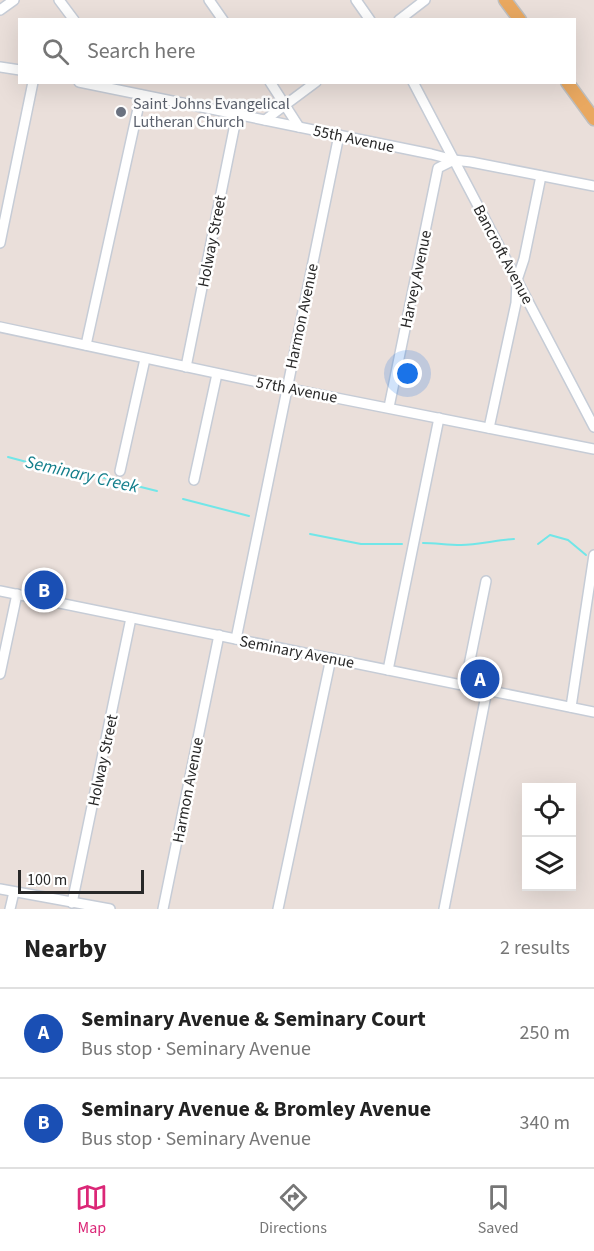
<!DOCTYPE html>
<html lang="en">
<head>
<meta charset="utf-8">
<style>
	:root { --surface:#fff; --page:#f6f6f6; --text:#222; --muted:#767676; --line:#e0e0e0; --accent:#db2777 }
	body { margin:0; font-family:"Source Sans 3",sans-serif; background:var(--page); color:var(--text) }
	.controls { position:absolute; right:18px; bottom:18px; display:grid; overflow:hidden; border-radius:0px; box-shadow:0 6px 24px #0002 }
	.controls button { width:54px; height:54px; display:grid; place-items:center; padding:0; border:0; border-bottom:2px solid var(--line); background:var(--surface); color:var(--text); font:30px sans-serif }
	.scale { position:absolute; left:18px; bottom:15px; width:126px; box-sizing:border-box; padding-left:6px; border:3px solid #282828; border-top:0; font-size:16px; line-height:21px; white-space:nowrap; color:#282828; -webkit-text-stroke:4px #fff; paint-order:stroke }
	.you { position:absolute; left:408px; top:374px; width:21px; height:21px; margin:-15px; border:4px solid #fff; border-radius:50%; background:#1a73e8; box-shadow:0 0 0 9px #1a73e833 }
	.badge { display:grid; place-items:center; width:39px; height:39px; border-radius:50%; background:var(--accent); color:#fff; font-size:20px; font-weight:700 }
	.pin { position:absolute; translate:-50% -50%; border:3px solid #fff; box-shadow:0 2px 6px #0006 }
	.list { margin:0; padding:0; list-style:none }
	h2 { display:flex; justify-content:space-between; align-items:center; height:78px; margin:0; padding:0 24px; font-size:26px }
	h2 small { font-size:20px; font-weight:400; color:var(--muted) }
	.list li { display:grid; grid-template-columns:39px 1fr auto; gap:18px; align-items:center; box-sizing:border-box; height:90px; padding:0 24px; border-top:2px solid var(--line) }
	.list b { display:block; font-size:22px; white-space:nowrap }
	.list p { margin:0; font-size:20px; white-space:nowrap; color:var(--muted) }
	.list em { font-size:20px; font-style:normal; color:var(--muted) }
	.icon { flex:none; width:33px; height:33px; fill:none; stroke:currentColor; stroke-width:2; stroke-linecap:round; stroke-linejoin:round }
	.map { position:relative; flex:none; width:594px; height:909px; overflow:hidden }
	.search { position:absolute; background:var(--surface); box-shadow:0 6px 24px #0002; left:18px; right:18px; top:18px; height:66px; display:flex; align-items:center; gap:15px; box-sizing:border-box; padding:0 21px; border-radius:0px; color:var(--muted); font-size:22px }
	.sheet { height:258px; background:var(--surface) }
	nav { display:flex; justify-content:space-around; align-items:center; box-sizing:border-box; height:84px; border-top:2px solid var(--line); background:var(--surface); font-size:16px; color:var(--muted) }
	nav a { display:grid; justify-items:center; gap:3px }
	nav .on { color:var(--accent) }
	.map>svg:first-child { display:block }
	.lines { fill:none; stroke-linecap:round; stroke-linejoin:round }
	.stream { stroke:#71e6e8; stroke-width:2 }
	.minor-casing { stroke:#c6ccd6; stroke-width:12 }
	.major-casing { stroke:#bebebe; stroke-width:15 }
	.minor { stroke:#fff; stroke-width:9 }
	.major { stroke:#e9a860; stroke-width:12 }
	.worship-dot { fill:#6b7280; stroke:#fff; stroke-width:2 }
	.labels { text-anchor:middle; stroke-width:5; stroke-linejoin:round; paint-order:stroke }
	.worship-label { font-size:16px; fill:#5b616d; stroke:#fff; text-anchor:start }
	.street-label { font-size:16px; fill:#282828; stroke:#fff }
	.water-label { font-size:18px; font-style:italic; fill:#137e8b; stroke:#fff }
</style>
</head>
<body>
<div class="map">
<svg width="594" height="909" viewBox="0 0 594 909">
	<rect width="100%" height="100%" fill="#eadfda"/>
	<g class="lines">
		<g class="stream">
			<polyline points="8,457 53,469 64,468 157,491"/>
			<polyline points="183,499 249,516"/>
			<polyline points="310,534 361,544 402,544"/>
			<path d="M423 543C436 543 447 545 461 545 478 545 496 540 514 539"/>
			<polyline points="538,544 550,535 568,540 586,555"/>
		</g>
		<g class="minor-casing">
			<g id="minor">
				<polyline points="59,0 74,20"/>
				<polyline points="209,0 223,20"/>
				<polyline points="356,0 370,20"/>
				<polyline points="0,10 14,0"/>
				<polyline points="399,20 425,0"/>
				<polyline points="0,67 20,70"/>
				<polyline points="79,82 431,154 454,160 471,162 594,186"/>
				<polyline points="270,82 299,127"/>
				<polyline points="413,82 594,427"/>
				<polyline points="265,120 316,82"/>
				<polyline points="0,243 33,82"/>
				<polyline points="0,327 286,388 594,449"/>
				<polyline points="86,345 141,95"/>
				<polyline points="186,367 237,114"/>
				<polyline points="389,407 438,168 454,160"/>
				<polyline points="489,428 516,303 517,280 524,259 541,176"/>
				<polyline points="120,471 145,359"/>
				<polyline points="194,480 217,374"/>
				<polyline points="0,591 594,712"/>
				<polyline points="236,639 339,135"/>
				<polyline points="388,670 439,418"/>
				<polyline points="0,674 17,594"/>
				<polyline points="465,685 486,581"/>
				<polyline points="571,707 594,555"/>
				<polyline points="0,889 110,909"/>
				<polyline points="72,903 131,618"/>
				<polyline points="10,909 14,892"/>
				<polyline points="163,909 219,635"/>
				<polyline points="278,909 331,658"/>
				<polyline points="444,909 487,690"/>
			</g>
		</g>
		<g class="major-casing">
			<g id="major">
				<polyline points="505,0 520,20"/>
				<polyline points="567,82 594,119"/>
			</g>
		</g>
		<use href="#minor" class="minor"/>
		<use href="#major" class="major"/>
	</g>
	<circle class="worship-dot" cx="121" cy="112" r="6"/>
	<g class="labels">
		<g class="worship-label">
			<text x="133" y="109">Saint Johns Evangelical<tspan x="133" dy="18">Lutheran Church</tspan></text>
		</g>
		<g class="street-label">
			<text transform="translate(354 138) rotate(12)" y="6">55th Avenue</text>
			<text transform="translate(211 241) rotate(-79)" y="6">Holway Street</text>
			<text transform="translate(504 254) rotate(62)" y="6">Bancroft Avenue</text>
			<text transform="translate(415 279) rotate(-78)" y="6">Harvey Avenue</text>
			<text transform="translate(301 316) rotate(-78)" y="6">Harmon Avenue</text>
			<text transform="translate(297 389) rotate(11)" y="6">57th Avenue</text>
			<text transform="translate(297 651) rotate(11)" y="6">Seminary Avenue</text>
			<text transform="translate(102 760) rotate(-78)" y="6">Holway Street</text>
			<text transform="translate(187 790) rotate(-79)" y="6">Harmon Avenue</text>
		</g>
		<g class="water-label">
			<text transform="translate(82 474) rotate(13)" y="6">Seminary Creek</text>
		</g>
	</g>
</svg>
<div class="controls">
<button><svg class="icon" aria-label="locate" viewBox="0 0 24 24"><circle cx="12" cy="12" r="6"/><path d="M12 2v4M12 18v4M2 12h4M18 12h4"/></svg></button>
<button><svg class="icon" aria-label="layers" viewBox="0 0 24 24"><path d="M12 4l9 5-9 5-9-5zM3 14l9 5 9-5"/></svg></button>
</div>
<div class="scale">100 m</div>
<div class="you"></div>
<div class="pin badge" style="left:480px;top:679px;background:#1a4fb4">A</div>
<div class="pin badge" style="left:44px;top:590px;background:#1a4fb4">B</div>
<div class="search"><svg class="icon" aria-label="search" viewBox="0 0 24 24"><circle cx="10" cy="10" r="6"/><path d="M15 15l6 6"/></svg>Search here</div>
</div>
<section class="sheet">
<h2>Nearby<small>2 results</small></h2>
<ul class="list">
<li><span class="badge" style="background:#1a4fb4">A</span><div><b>Seminary Avenue &amp; Seminary Court</b><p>Bus stop · Seminary Avenue</p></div><em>250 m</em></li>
<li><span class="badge" style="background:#1a4fb4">B</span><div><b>Seminary Avenue &amp; Bromley Avenue</b><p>Bus stop · Seminary Avenue</p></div><em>340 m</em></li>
</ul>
</section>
<nav>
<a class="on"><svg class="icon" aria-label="map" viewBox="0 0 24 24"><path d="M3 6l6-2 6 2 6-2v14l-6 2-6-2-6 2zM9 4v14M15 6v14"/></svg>Map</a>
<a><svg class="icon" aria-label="directions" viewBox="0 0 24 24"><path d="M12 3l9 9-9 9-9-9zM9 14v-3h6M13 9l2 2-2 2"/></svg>Directions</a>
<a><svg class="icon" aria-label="saved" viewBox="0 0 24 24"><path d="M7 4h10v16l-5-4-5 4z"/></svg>Saved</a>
</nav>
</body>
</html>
